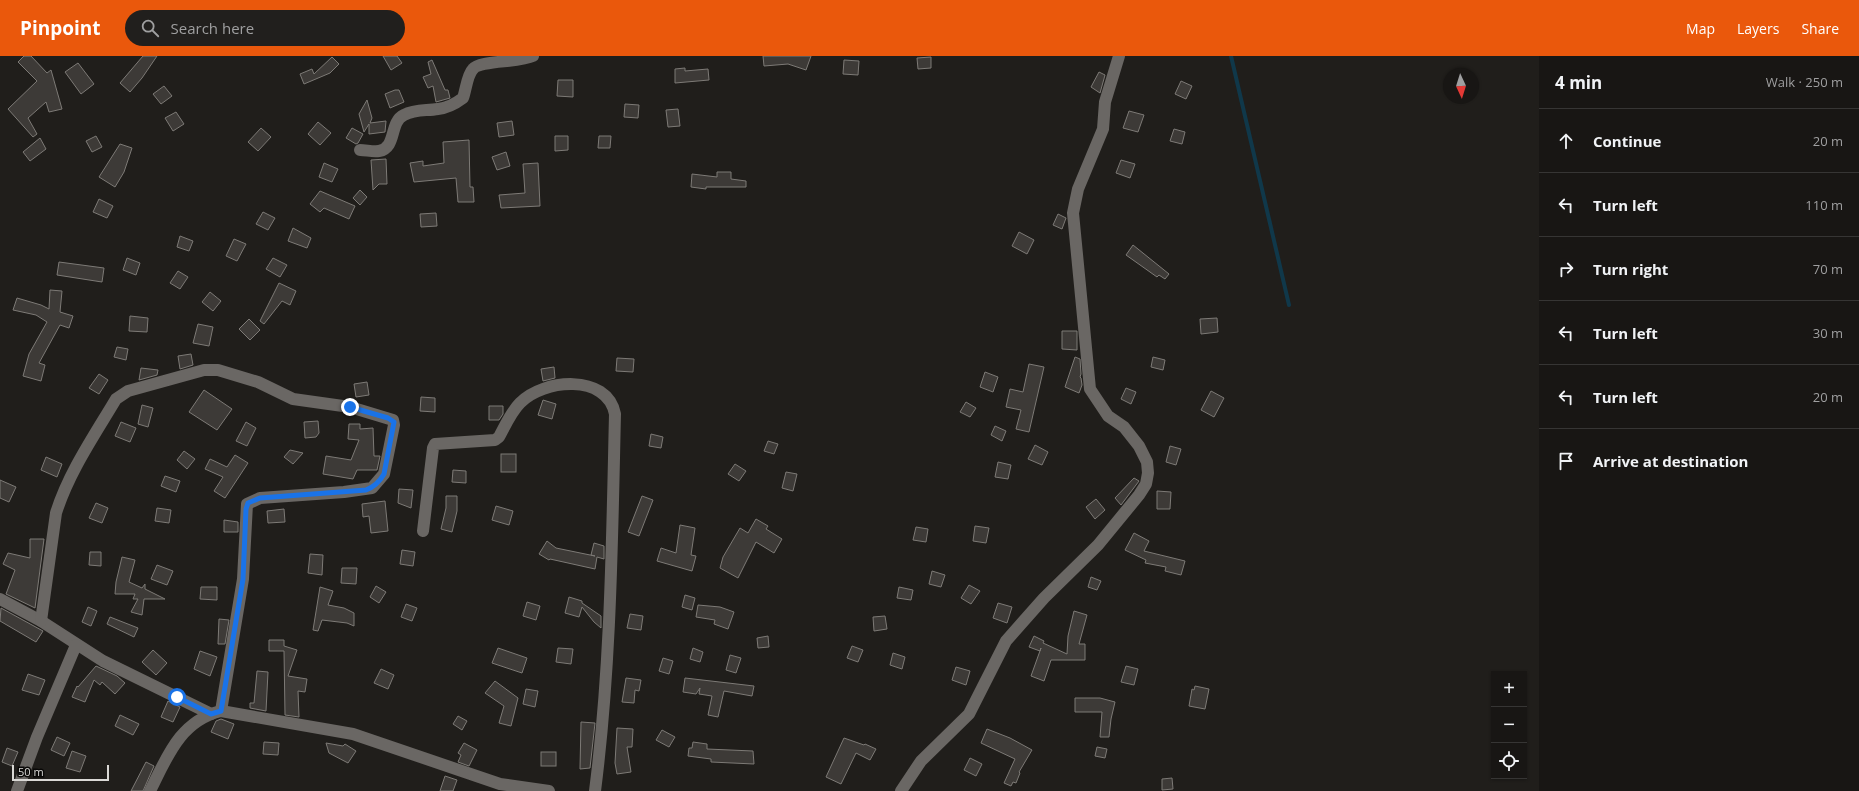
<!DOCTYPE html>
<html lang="en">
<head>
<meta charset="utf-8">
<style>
	:root { --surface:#181614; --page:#211f1d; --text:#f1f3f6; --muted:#9f9fa0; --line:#363534; --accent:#ea580c }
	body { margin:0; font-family:"Open Sans",sans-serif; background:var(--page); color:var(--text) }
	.controls { position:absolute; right:12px; bottom:12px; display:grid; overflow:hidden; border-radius:0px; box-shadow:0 1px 3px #0004 }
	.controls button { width:36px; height:36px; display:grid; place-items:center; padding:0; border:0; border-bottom:1px solid var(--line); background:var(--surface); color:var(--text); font:20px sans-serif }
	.compass { position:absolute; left:1443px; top:12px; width:36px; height:36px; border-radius:50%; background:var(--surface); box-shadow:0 1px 3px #0004; rotate:176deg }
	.scale { position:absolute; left:12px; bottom:10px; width:97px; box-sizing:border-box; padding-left:4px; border:2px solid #dad9d6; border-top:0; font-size:11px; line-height:14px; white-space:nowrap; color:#dad9d6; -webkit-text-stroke:3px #090807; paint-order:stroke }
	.stop { position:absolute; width:12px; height:12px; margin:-9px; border:3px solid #1a73e8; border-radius:50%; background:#fff }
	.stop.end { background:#1a73e8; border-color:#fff; box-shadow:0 1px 4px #0008 }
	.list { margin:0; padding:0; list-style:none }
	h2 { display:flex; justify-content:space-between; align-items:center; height:52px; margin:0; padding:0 16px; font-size:17px }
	h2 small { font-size:13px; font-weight:400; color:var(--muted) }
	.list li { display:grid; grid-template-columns:26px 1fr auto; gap:12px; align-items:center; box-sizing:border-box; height:64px; padding:0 16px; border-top:1px solid var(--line) }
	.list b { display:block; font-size:15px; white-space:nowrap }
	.list em { font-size:13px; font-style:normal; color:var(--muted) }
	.icon { flex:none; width:22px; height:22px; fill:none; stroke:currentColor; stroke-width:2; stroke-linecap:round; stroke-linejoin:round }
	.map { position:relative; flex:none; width:1539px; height:735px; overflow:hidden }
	header { display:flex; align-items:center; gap:24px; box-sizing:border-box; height:56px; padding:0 20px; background:var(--accent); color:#fff }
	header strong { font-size:19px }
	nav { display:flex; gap:22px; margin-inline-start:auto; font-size:14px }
	.search { width:280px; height:36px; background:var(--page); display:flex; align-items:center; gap:10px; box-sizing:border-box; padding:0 14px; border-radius:22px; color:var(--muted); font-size:15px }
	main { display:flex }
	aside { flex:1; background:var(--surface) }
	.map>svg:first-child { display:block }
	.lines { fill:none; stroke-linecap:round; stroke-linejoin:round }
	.stream { stroke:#10384a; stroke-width:4 }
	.building { fill:#3d3a37; stroke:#7d7a76 }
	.minor { stroke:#6a6764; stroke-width:12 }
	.route { stroke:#1a73e8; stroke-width:5 }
</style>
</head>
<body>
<header>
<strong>Pinpoint</strong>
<div class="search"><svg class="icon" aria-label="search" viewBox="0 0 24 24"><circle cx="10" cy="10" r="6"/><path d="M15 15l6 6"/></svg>Search here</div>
<nav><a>Map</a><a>Layers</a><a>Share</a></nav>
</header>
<main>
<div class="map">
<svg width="1539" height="735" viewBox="0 0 1539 735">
	<rect width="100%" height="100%" fill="#201e1b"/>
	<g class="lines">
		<polyline class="stream" points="1231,0 1289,249"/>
	</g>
	<g class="building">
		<polygon points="24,0 31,0 47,17 51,14 62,53 49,56 46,46 28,62 37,78 33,81 8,53 37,25 18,6"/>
		<polygon points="143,0 157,0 142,22 130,36 120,27"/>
		<polygon points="383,0 397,0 402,7 391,14"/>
		<polygon points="763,0 811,0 806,14 788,8 764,10"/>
		<polygon points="332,1 339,8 330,17 304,28 300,18 312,13 314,18"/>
		<polygon points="931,1 931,12 918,13 917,2"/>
		<polygon points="432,4 445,34 448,34 450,42 436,46 433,30 428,32 423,21 431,18 428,6"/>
		<polygon points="844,4 859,5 858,19 843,18"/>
		<polygon points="78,7 94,28 81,38 65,16"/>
		<polygon points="685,12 685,15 708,13 709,24 675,27 675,13"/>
		<polygon points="1099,16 1105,19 1100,37 1091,31"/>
		<polygon points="558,24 573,24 573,41 557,40"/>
		<polygon points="1181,25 1192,30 1186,43 1175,38"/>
		<polygon points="164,30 172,40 161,48 153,38"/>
		<polygon points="395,34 399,34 404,46 390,52 385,38"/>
		<polygon points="367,44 372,62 370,67 386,65 385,76 369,78 369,68 364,76 359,58"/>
		<polygon points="625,48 639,49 638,62 624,61"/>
		<polygon points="678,53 680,70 668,71 666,54"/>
		<polygon points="1129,55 1144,59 1138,76 1123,72"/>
		<polygon points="176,56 184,68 173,75 165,62"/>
		<polygon points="512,65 514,79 499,81 497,67"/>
		<polygon points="318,66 331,77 320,89 308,78"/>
		<polygon points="261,72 271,81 258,95 248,86"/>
		<polygon points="352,72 363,78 358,87 356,88 346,82"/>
		<polygon points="1174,73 1185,76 1182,88 1170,85"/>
		<polygon points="96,80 102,91 92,96 86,85"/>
		<polygon points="555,80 568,80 568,94 555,95"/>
		<polygon points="599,80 611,80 610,92 598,92"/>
		<polygon points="40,82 46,93 30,105 23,96"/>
		<polygon points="469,84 470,131 473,131 474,146 458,146 456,122 414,126 410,107 423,105 423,110 444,107 443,86"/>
		<polygon points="120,88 132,92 124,116 115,131 99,121"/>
		<polygon points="506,96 510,110 497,114 492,101"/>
		<polygon points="386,103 387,128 379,128 373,134 371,104"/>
		<polygon points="1121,104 1135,108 1130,122 1116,117"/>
		<polygon points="324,107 338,113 332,126 319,121"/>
		<polygon points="538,107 540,150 501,152 499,139 525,137 523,108"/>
		<polygon points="717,116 731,116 731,123 746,125 746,131 706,131 706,133 691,131 692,118 717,121"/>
		<polygon points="360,134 367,141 360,149 353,142"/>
		<polygon points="320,135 355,150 349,163 324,152 320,156 310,148"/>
		<polygon points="99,143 113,150 107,162 93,156"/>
		<polygon points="263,156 275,162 268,174 256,168"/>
		<polygon points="436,157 437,170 421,171 420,158"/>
		<polygon points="1058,158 1066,162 1062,173 1053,169"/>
		<polygon points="293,172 311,182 307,192 288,185"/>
		<polygon points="1019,176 1034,184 1027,198 1012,190"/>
		<polygon points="180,180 193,185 189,195 177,191"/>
		<polygon points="234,183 246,188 237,205 226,200"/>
		<polygon points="1133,189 1169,218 1165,223 1159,219 1157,221 1126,199"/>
		<polygon points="127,202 140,207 136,219 123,214"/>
		<polygon points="273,202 287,209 280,221 266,213"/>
		<polygon points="59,206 104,212 102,226 57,219"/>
		<polygon points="178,215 188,221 180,233 170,227"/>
		<polygon points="279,227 296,235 290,249 282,245 264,268 260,265"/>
		<polygon points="50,234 62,235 60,256 73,260 69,272 60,269 39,307 45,309 41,325 23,320 29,298 47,266 36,259 13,254 17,242 41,249 49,253"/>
		<polygon points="210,236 221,245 213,255 202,246"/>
		<polygon points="130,260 148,262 147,276 129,275"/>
		<polygon points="1217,262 1218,276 1201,278 1200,263"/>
		<polygon points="249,263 260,274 250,284 239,273"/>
		<polygon points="198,268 213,271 209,290 193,287"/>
		<polygon points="1062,275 1077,275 1077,294 1062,293"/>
		<polygon points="117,291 128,293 126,304 114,301"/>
		<polygon points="191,298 193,309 180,313 178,300"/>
		<polygon points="1075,301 1080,303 1081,318 1080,321 1081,322 1082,329 1079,337 1065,331"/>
		<polygon points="1153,301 1165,304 1163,314 1151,311"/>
		<polygon points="617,302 634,303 633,316 616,315"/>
		<polygon points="1029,308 1044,311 1029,376 1016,373 1021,354 1006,351 1010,333 1023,336"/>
		<polygon points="554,311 555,322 543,325 541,313"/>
		<polygon points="141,312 158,314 157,319 139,324"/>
		<polygon points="985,316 998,321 993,336 980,331"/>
		<polygon points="99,318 108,324 99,338 89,332"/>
		<polygon points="367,326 369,339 356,341 354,328"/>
		<polygon points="1126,332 1136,336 1131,348 1121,343"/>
		<polygon points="204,334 232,353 217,374 189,356"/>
		<polygon points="1211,335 1224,342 1214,361 1201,354"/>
		<polygon points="421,341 435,342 435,356 420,355"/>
		<polygon points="543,344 556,348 552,363 538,359"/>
		<polygon points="966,346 976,352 970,361 960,356"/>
		<polygon points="142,349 153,352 148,371 138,368"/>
		<polygon points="489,350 503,350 503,358 499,364 489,364"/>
		<polygon points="318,365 319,377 316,381 305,382 304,366"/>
		<polygon points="121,366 136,372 130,386 115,380"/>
		<polygon points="246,366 256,372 247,390 236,385"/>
		<polygon points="349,368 360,368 360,373 373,372 374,400 380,400 377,414 357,414 353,423 323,418 326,400 351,404 359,384 348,383"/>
		<polygon points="995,370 1006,375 1002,385 991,379"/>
		<polygon points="651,378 663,381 661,392 649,390"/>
		<polygon points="768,385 778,388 774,398 764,395"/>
		<polygon points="1035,389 1048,396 1042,409 1028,403"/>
		<polygon points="1170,390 1181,393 1176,409 1166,406"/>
		<polygon points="290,394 303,397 293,408 284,401"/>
		<polygon points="184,395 195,403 187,413 177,404"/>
		<rect x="501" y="398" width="15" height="18"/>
		<polygon points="235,399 248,407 225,442 214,435 223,421 205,413 210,403 227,411"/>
		<polygon points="46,401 62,408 57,421 41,414"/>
		<polygon points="998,406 1011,409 1008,423 995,421"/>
		<polygon points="735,408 746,415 739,425 728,418"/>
		<polygon points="453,414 466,415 466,427 452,426"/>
		<polygon points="786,416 797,418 793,435 782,432"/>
		<polygon points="165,420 180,425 176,436 161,430"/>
		<polygon points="1134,422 1139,425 1121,449 1115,442"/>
		<polygon points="0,424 16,431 9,446 0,442"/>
		<polygon points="399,433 413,434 411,452 398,447"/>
		<polygon points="1157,435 1171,436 1170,453 1157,453"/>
		<polygon points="446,440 457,440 457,455 452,476 441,473 446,452"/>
		<polygon points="642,440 653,444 639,480 628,476"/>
		<polygon points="1096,443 1105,454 1095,463 1086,451"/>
		<polygon points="385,445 388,475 371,477 369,460 363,461 362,448"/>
		<polygon points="96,447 108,452 102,467 89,462"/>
		<polygon points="496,450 513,455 509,469 492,464"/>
		<polygon points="157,452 171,454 169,467 155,465"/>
		<polygon points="284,453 285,466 268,467 267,455"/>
		<polygon points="756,463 768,470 766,473 782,483 774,497 756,486 738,522 720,512 723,501 740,472 748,477"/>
		<polygon points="224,464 238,466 238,476 224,476"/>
		<polygon points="680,469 695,472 691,499 696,500 692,515 657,505 661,492 676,497"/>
		<polygon points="975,470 989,472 986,487 973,485"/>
		<polygon points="916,471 928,473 926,486 913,484"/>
		<polygon points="1134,477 1149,485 1144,495 1185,505 1181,519 1165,515 1166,511 1145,507 1146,504 1125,494"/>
		<polygon points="30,483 44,483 35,552 6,538 15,514 3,508 8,497 30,502"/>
		<polygon points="547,485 556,492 595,500 591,499 594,487 604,490 604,503 597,501 595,513 550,503 549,504 539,498"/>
		<polygon points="402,494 415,496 413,510 400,508"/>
		<polygon points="90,496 101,496 101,510 89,509"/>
		<polygon points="310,498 323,499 322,519 308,517"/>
		<polygon points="122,501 135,504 129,526 142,532 145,528 145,533 165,543 144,543 142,559 131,556 138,543 133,543 135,538 115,538 116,526"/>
		<polygon points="157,509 173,515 167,529 151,523"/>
		<polygon points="342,512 357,512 356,528 341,527"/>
		<polygon points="932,515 945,519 941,531 929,528"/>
		<polygon points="1091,521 1101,525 1097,534 1088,531"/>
		<polygon points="969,529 980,535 971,548 961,542"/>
		<polygon points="376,530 386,536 379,547 370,541"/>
		<polygon points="201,531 217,531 217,544 200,543"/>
		<polygon points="320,531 333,535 328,549 344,552 354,557 354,570 347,567 322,564 318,575 313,574"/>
		<polygon points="899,531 913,534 911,544 897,542"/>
		<polygon points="685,539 695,542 692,554 682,551"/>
		<polygon points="569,541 582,545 582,547 601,560 601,572 594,566 582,551 579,561 565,557"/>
		<polygon points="527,546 540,550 536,564 523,560"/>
		<polygon points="998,547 1012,551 1007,567 993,562"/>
		<polygon points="406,548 417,552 412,565 401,561"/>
		<polygon points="698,549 720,551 734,556 728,573 714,568 715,564 696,561"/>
		<polygon points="88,551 97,555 91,570 82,566"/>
		<polygon points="1,552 43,575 36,586 0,565"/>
		<polygon points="1074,555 1087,559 1079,588 1085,588 1085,604 1051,604 1044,625 1031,620 1041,592 1040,595 1029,591 1034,580 1044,585 1043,587 1067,598 1068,580"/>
		<polygon points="630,558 643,560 641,574 627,572"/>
		<polygon points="885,560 887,573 874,575 873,561"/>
		<polygon points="110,561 138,572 134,581 107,568"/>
		<polygon points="219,563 229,564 225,588 218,588"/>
		<polygon points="768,580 769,591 758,592 757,582"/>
		<polygon points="269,584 284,584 284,590 297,594 288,620 307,623 305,636 298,635 299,661 285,659 284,595 269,595"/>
		<polygon points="852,590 863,594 858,606 847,602"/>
		<polygon points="498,592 527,602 522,617 492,607"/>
		<polygon points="558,592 573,593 571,608 556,606"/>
		<polygon points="693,592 703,596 700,606 690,603"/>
		<polygon points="153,594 167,607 156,619 142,606"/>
		<polygon points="200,595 217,601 210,620 194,613"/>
		<polygon points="893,597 905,601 902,613 890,609"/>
		<polygon points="730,599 741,602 736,617 726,614"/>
		<polygon points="663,602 673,605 669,618 659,615"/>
		<polygon points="96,610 117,620 125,627 115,638 102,626 100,629 94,624 85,646 72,641 77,630 78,631"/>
		<polygon points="1126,610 1138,613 1134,629 1121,626"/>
		<polygon points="956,611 970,615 966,629 952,624"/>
		<polygon points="381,613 394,619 388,633 374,627"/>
		<polygon points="257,615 268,616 266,655 250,652 250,647 254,647"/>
		<polygon points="28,618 45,624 39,639 22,634"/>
		<polygon points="626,622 641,624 639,635 635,634 634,647 622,646"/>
		<polygon points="685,622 754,630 752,640 724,635 718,661 708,659 712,640 699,638 700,632 696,638 683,636"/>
		<polygon points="495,625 518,642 511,670 499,667 504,650 485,637"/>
		<polygon points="1195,630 1209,633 1205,653 1189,650 1192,633 1194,634"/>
		<polygon points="526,633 538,635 535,651 523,648"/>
		<polygon points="1075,642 1100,642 1115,646 1111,663 1109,681 1100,681 1102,656 1075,656"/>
		<polygon points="168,645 180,651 173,666 161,661"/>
		<polygon points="120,659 139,668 133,679 115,670"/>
		<polygon points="458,660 467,665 462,674 453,668"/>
		<polygon points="221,663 234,668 228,683 211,676 216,665"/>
		<polygon points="581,666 595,667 590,712 580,713"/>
		<polygon points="617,672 633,673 632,691 627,691 631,716 617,718 615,707"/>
		<polygon points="987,673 1010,682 1032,694 1019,716 1020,717 1016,727 1013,726 1011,730 1004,727 1015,703 981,687"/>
		<polygon points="662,674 675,681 669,691 656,684"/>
		<polygon points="57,681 70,687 64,700 51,694"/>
		<polygon points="844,682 864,689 865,688 876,693 870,704 856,697 841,728 826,721"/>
		<polygon points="264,686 279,687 278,699 263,698"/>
		<polygon points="693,686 707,688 707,693 753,695 754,708 711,706 711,703 688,700 689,692 692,692"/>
		<polygon points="326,687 343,690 345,688 356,695 348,707 329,697"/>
		<polygon points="464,687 477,694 469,710 458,706 461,699 458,697"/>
		<polygon points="1097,691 1107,693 1105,702 1095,700"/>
		<polygon points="7,692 18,696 12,710 2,706"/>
		<polygon points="72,695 86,700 80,716 66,712"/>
		<rect x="541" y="696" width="15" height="14"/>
		<polygon points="970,702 982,708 976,720 964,714"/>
		<polygon points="146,706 154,710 143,735 131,735"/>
		<polygon points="445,720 457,724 453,735 440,735"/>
		<polygon points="1172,722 1173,733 1162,734 1162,723"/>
	</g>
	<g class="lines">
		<g class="minor">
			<path d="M360 94C366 94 373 96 379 95 397 92 389 66 404 59 415 53 426 55 438 53 448 52 455 48 463 42 466 34 467 19 473 13 480 4 519 7 533 0"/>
			<path d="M423 475 433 392 435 388 495 384 499 381C505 370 511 356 520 347 543 323 607 317 615 358 612 483 611 610 595 735"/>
			<polyline points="0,543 41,565 103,605 211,658"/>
			<path d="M41 565 56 457C69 416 94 380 116 343L128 335 204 314H218L258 326 293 343 350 351 393 364 394 369 384 418 372 432 344 436 260 442 247 448 243 523 221 655"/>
			<polyline points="17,735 37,681 76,589"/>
			<path d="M150 735C167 701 180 665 221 655L353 678 500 728 549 735"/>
			<polyline points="901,735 921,705 969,658 1006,585 1044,542 1098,489 1139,439 1146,428 1148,417 1147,406 1139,390 1124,371 1108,360 1090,333 1073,157 1078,133 1103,73 1105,46 1119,0"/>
		</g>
	</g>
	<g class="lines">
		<path class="route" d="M177 641 211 658 221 655 243 523 246 453 248 447 260 442 366 434C374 431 380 425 384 418L394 366 388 362 350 351"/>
	</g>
</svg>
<div class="controls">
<button>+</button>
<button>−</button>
<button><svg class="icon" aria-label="locate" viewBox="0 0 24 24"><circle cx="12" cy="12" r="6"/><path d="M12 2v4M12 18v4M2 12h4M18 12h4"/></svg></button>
</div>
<svg class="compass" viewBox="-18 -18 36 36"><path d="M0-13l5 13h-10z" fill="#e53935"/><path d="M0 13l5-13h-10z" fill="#9f9fa0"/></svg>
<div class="scale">50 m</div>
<div class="stop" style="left:177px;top:641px"></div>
<div class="stop end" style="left:350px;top:351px"></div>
</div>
<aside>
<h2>4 min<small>Walk · 250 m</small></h2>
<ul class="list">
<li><svg class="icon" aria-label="ahead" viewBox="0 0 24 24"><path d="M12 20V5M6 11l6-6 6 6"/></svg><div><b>Continue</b></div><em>20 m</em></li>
<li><svg class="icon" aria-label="left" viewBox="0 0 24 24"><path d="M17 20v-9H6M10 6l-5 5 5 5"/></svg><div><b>Turn left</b></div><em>110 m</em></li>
<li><svg class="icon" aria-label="right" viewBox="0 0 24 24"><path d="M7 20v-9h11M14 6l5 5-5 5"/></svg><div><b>Turn right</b></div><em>70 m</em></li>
<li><svg class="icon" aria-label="left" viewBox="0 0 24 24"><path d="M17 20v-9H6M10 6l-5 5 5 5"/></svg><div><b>Turn left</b></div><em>30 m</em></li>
<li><svg class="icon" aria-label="left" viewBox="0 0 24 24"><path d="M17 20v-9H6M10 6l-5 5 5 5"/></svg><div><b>Turn left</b></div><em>20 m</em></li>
<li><svg class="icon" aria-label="arrive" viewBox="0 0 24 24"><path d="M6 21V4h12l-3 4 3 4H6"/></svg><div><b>Arrive at destination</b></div></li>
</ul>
</aside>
</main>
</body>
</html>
